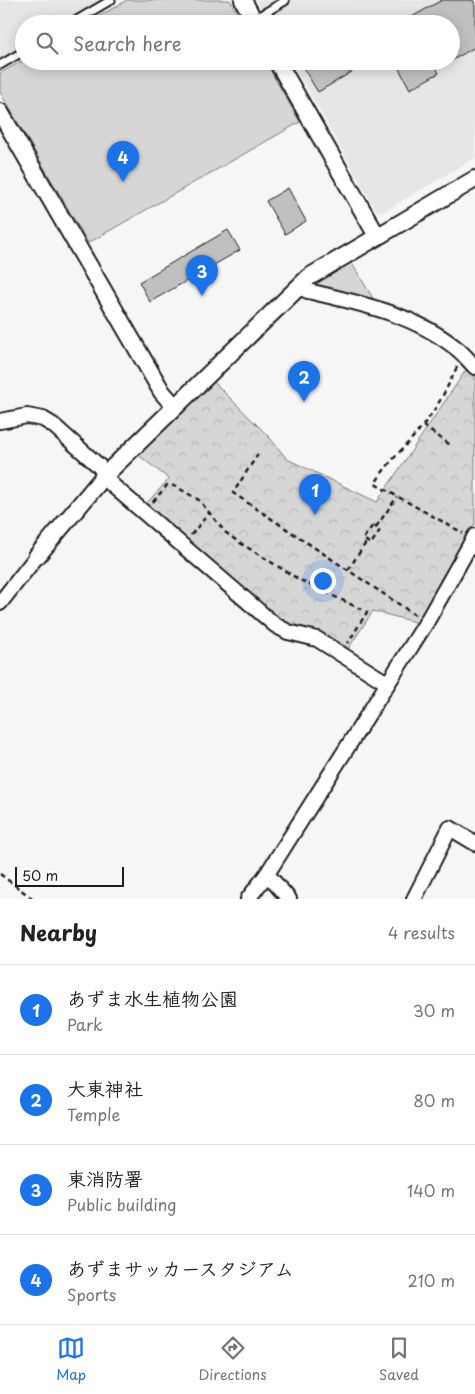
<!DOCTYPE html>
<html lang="en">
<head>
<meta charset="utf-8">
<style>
	:root { --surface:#fff; --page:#f6f6f6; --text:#222; --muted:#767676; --line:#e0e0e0; --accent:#1a73e8 }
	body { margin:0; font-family:"Playpen Sans","Klee One",sans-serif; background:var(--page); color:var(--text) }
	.scale { position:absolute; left:15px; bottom:12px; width:109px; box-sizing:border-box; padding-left:5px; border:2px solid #1c1c1c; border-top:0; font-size:14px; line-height:18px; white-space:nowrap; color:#1c1c1c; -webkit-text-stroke:4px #fff; paint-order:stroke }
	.you { position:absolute; left:322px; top:580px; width:18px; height:18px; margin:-12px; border:4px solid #fff; border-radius:50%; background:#1a73e8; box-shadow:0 0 0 8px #1a73e833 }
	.badge { display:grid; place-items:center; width:32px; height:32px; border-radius:50%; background:var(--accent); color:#fff; font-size:16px; font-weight:700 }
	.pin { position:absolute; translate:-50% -41px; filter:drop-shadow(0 1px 2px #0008) }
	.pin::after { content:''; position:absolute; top:26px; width:18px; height:15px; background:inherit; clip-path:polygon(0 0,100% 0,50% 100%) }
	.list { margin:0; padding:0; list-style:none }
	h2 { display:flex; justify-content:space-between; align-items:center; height:65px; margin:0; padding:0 20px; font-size:21px }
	h2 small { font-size:16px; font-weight:400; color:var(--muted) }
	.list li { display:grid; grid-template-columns:32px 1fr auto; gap:15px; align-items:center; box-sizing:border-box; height:90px; padding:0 20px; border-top:1px solid var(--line) }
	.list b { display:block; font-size:19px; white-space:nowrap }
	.list p { margin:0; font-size:16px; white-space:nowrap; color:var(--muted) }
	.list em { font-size:16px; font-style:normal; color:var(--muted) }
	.icon { flex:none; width:28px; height:28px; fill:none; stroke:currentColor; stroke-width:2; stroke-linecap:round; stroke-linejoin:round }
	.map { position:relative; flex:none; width:475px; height:899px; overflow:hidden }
	.search { position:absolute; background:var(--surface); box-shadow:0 2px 12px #0003; left:15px; right:15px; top:15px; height:55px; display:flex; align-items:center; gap:12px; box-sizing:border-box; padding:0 18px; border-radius:28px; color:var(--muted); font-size:19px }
	.sheet { height:425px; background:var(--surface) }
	nav { display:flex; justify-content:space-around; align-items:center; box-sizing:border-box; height:70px; border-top:1px solid var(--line); background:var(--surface); font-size:14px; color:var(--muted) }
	nav a { display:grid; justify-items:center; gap:2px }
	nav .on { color:var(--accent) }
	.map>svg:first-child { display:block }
	.built { fill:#e6e6e6 }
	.grass { fill:#d6d6d6; stroke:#797979 }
	.park { fill:url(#park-crowns); stroke:#797979 }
	.building { fill:#c0c0c0; stroke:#1c1c1c }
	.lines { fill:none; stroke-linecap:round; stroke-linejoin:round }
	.service-casing { stroke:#1c1c1c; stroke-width:11 }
	.minor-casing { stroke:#1c1c1c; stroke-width:18 }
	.tertiary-casing { stroke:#1c1c1c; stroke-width:20 }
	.path { stroke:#1c1c1c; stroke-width:2.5; stroke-dasharray:5 4; stroke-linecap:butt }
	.service { stroke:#fff; stroke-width:7 }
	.minor { stroke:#fff; stroke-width:14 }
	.tertiary { stroke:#fff; stroke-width:16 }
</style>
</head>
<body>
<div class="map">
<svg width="475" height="899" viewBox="0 0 475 899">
	<defs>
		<pattern id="park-crowns" width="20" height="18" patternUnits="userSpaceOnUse" patternTransform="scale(1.25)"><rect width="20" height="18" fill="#d6d6d6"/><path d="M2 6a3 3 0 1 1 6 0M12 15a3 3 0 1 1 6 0" fill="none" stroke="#b7b7b7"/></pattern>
	</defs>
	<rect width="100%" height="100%" fill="#f6f6f6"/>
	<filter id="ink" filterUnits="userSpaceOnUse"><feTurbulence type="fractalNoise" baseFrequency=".02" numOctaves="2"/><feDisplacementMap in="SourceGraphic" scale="10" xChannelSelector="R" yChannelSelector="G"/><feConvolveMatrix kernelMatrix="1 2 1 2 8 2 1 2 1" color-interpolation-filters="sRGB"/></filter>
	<g filter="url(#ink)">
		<g class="built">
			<polygon points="0,0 102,0 62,24 24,24 24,46 1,59 0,59"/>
			<polygon points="256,0 475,0 475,158 383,212 376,210 291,61 451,61 451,24 269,24"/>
		</g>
		<g class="grass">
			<polygon points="127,0 230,0 244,24 86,24"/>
			<polygon points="24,60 24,61 265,61 300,122 88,243 0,92 0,73"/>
			<polygon points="351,262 374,300 315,287 316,282"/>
		</g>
		<polygon class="park" points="468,367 475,375 475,524 419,623 373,611 348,649 323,634 278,620 144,506 169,479 137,454 212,380 270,438 287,459 377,502"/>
		<g class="building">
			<polygon points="442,0 473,0 475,4 475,47 451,61 451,24 399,24"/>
			<polygon points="299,61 350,61 355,70 318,92"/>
			<polygon points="395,61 432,61 439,73 410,89"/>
			<polygon points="288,188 306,221 285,234 266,201"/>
			<polygon points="228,230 240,250 150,302 139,282"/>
		</g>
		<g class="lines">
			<g class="service-casing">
				<g id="service">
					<polyline points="254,19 285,1"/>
					<polyline points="70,24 111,0"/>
					<polyline points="0,65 24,51"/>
				</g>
			</g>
			<g class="minor-casing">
				<g id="minor">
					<path d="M299 287 308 291C359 303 414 314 456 348 463 353 469 361 475 367"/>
					<polyline points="0,421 27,416 43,419 53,425 99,466 112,485 275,625 288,632 317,639 387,683"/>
					<polyline points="0,603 37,556"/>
					<polyline points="267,874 289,899"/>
					<polyline points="248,899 267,874 426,623 475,536"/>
					<polyline points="414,899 450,828 475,843"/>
				</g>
			</g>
			<g class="tertiary-casing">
				<g id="tertiary">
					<polyline points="243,0 256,24"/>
					<polyline points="277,61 377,236"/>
					<polyline points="0,112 162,392 175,407"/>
					<polyline points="37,556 105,475 309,277 475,179"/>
				</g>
			</g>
			<g class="path">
				<path d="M457 367C447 388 438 407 424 424 408 445 388 461 375 484L463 533"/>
				<polyline points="423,426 452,446"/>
				<polyline points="258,454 233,493 415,615"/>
				<polyline points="153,502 167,485 175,486 199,500 225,532 237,541 300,580 367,612 348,643"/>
				<polygon points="373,525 380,530 371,544 363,539"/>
				<polyline points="376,527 397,497"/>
				<polyline points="191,535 209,513"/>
				<polyline points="348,570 367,541"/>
				<polyline points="0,874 33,899"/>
			</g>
			<use href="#service" class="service"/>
			<use href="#minor" class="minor"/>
			<use href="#tertiary" class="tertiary"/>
		</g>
	</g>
</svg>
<div class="scale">50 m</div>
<div class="you"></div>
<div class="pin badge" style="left:315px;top:515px">1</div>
<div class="pin badge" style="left:304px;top:402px">2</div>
<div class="pin badge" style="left:202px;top:296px">3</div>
<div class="pin badge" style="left:123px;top:182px">4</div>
<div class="search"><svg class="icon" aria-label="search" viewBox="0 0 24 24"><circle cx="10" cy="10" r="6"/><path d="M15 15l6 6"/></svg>Search here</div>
</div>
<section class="sheet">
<h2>Nearby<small>4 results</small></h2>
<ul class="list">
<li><span class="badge">1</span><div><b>あずま水生植物公園</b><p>Park</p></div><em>30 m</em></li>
<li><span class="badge">2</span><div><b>大東神社</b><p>Temple</p></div><em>80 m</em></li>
<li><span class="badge">3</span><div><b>東消防署</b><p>Public building</p></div><em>140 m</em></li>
<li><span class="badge">4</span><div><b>あずまサッカースタジアム</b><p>Sports</p></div><em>210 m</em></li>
</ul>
</section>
<nav>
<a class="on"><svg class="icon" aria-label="map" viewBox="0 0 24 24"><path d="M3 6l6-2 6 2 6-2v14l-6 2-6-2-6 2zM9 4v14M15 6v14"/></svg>Map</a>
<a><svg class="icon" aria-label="directions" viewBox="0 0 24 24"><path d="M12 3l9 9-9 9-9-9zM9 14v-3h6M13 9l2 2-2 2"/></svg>Directions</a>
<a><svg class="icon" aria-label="saved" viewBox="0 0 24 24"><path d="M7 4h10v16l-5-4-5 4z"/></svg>Saved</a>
</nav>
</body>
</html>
